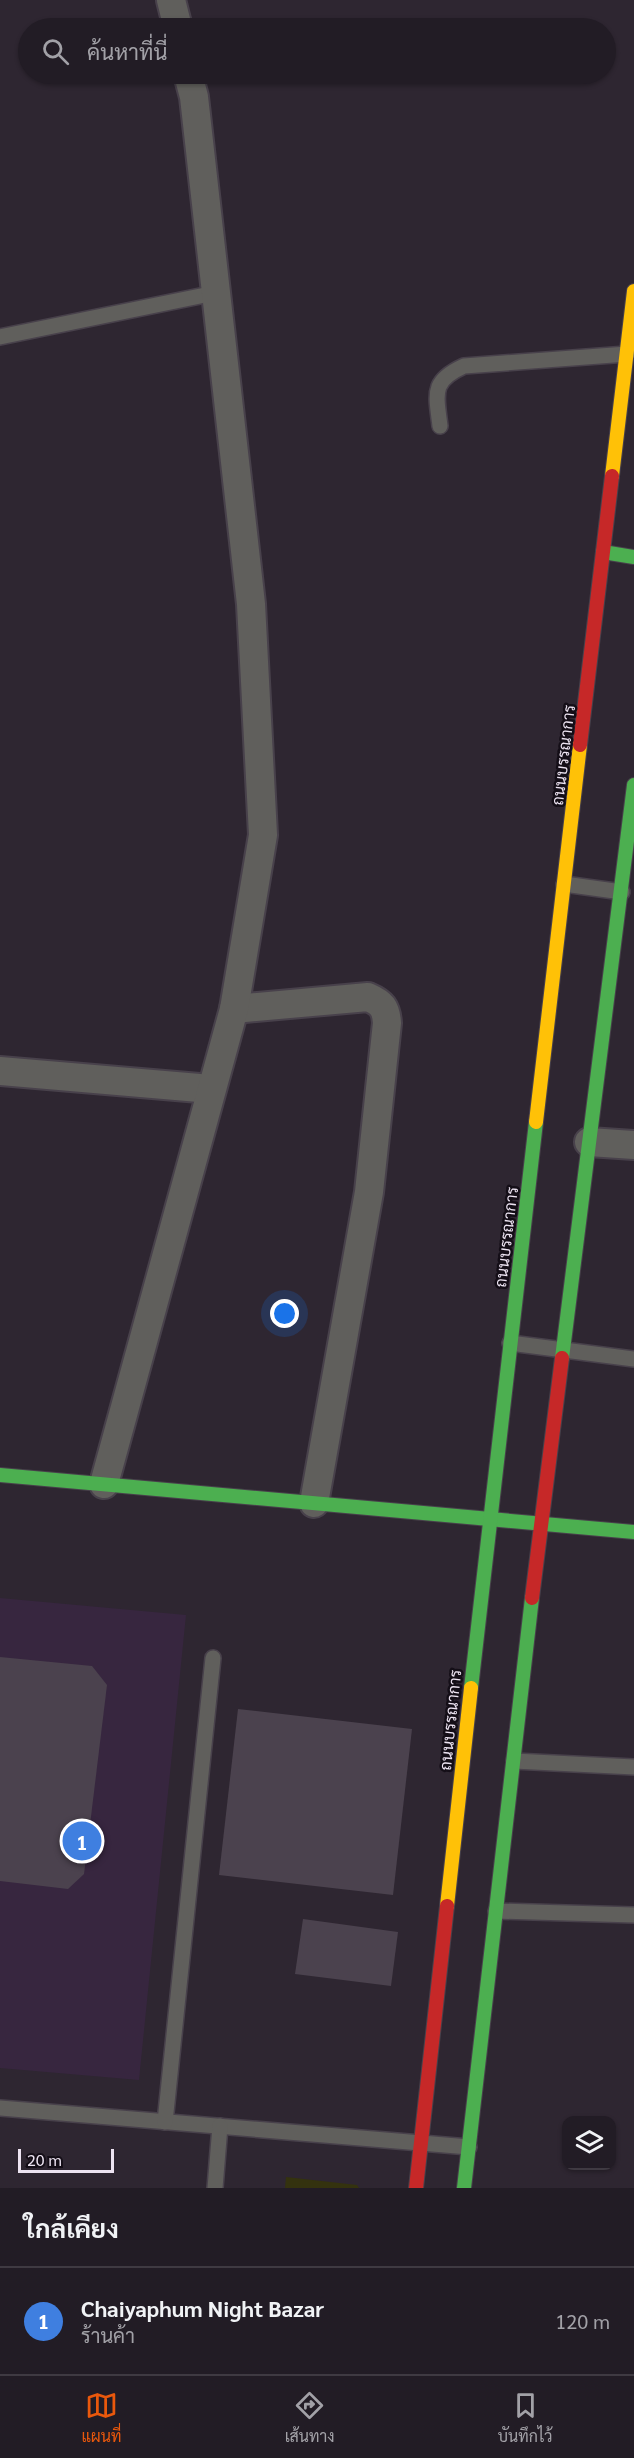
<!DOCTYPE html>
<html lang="th">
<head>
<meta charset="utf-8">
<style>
	:root { --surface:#221c25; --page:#2e2932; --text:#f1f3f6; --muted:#a2a1a7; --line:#3f3a42; --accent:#ea580c }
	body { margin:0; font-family:Georgia,Sarabun,serif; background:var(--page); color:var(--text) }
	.controls { position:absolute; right:18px; bottom:18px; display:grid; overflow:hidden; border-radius:12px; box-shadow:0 2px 4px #0004 }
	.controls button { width:54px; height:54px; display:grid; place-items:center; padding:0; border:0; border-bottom:2px solid var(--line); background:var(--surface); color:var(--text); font:30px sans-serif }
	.scale { position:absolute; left:18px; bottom:15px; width:96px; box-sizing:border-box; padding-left:6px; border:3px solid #ede4f2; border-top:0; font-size:16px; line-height:21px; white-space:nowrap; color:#ede4f2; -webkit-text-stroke:4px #140e17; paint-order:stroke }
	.you { position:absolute; left:285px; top:1314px; width:21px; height:21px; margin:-15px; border:4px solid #fff; border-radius:50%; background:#1a73e8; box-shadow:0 0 0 9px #1a73e833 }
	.badge { display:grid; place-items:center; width:39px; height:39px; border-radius:50%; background:var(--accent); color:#fff; font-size:20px; font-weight:700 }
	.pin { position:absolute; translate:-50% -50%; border:3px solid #fff; box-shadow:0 2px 6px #0006 }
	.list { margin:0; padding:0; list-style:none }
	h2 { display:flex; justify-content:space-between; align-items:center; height:78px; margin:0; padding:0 24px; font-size:26px }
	h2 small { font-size:20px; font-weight:400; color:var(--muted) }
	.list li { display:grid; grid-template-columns:39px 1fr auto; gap:18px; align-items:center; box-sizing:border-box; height:108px; padding:0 24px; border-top:2px solid var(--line) }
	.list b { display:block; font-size:22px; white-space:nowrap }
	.list p { margin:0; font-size:20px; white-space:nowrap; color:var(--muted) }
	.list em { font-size:20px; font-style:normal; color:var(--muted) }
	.icon { flex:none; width:33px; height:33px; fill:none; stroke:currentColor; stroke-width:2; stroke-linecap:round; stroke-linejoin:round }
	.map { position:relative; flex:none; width:634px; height:2188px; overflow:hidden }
	.search { position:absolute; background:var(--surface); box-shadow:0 2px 4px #0004; left:18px; right:18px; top:18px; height:66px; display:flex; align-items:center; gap:15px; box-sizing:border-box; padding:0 21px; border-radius:33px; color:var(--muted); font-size:22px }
	.sheet { height:186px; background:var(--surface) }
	nav { display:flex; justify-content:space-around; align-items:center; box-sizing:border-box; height:84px; border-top:2px solid var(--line); background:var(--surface); font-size:16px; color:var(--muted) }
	nav a { display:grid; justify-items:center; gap:3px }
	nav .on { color:var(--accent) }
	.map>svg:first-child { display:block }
	.built { fill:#37263f }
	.green { fill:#34320f }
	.building { fill:#4b424e }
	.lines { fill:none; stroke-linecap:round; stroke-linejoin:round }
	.lane-casing { stroke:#48414b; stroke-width:18 }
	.street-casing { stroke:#48414b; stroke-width:32 }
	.fast-casing { stroke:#48414b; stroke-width:16 }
	.slow-casing { stroke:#48414b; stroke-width:16 }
	.jam-casing { stroke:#48414b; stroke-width:16 }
	.lane { stroke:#605f5c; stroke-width:15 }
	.street { stroke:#605f5c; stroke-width:28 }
	.fast { stroke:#4caf50; stroke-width:14 }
	.slow { stroke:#ffc107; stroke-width:14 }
	.jam { stroke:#c62828; stroke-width:14 }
	.labels { text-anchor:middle; stroke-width:5; stroke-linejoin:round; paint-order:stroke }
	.street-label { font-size:16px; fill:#ede4f2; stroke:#140e17 }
</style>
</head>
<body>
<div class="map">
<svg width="634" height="2188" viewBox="0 0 634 2188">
	<rect width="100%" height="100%" fill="#2e2631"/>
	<polygon class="built" points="0,1598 186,1615 139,2080 0,2068"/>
	<polygon class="green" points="286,2177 357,2185 359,2188 285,2188"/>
	<g class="building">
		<polygon points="0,1657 92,1666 107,1685 84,1874 68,1889 0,1881"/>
		<polygon points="238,1709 412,1729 393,1895 219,1875"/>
		<polygon points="303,1919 398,1932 391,1986 295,1974"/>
	</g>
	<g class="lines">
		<g class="lane-casing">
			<g id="lane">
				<polyline points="0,337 215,293"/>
				<path d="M440 426C436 393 431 381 464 366L627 354"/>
				<polyline points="564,884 622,892"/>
				<polyline points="510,1343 634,1359"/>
				<polyline points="514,1761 634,1767"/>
				<polyline points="496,1911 634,1915"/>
				<polyline points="0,2108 469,2147"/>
				<polyline points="165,2122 213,1658"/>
				<polyline points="215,2188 220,2126"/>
			</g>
		</g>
		<g class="street-casing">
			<g id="street">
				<polyline points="171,0 178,28"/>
				<path d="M234 1009 368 997C382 1003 386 1008 387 1023L369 1192 314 1503"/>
				<polyline points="0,1071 211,1089"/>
				<polyline points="589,1142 634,1145"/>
				<polyline points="104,1484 234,1009 263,835 251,604 194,97 188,74"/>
			</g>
		</g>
		<g class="fast-casing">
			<g id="fast">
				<polyline points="603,552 634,557"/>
				<polyline points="562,1358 634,785"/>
				<polyline points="0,1475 634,1532"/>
				<polyline points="471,1688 536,1122"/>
				<polyline points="464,2188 532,1598"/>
			</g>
		</g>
		<g class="slow-casing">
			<g id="slow">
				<polyline points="612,476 634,291"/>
				<polyline points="536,1122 580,745"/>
				<polyline points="447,1906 471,1688"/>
			</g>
		</g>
		<g class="jam-casing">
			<g id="jam">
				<polyline points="580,745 612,476"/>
				<polyline points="532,1598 562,1358"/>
				<polyline points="416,2188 447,1906"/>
			</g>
		</g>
		<use href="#lane" class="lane"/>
		<use href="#street" class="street"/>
		<use href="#fast" class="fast"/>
		<use href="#slow" class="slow"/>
		<use href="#jam" class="jam"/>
	</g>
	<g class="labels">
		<g class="street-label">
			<text transform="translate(563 755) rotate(-83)" y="6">ถนนบรรณาการ</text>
			<text transform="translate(506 1237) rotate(-83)" y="6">ถนนบรรณาการ</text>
			<text transform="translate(450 1720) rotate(-84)" y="6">ถนนบรรณาการ</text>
		</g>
	</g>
</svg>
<div class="controls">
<button><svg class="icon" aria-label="layers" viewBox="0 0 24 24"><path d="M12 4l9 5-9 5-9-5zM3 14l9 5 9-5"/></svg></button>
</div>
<div class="scale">20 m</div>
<div class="you"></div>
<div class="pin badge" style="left:82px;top:1841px;background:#3f7fe0">1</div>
<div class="search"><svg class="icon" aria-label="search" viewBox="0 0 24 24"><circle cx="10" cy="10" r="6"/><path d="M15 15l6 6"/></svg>ค้นหาที่นี่</div>
</div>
<section class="sheet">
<h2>ใกล้เคียง<small></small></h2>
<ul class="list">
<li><span class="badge" style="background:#3f7fe0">1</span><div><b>Chaiyaphum Night Bazar</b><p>ร้านค้า</p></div><em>120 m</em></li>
</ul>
</section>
<nav>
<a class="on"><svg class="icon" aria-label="map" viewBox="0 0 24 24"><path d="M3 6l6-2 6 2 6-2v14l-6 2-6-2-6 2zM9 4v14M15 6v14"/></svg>แผนที่</a>
<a><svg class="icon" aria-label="directions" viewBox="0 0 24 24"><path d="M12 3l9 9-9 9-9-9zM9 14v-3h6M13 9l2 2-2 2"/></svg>เส้นทาง</a>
<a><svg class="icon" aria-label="saved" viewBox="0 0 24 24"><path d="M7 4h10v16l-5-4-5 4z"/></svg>บันทึกไว้</a>
</nav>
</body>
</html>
